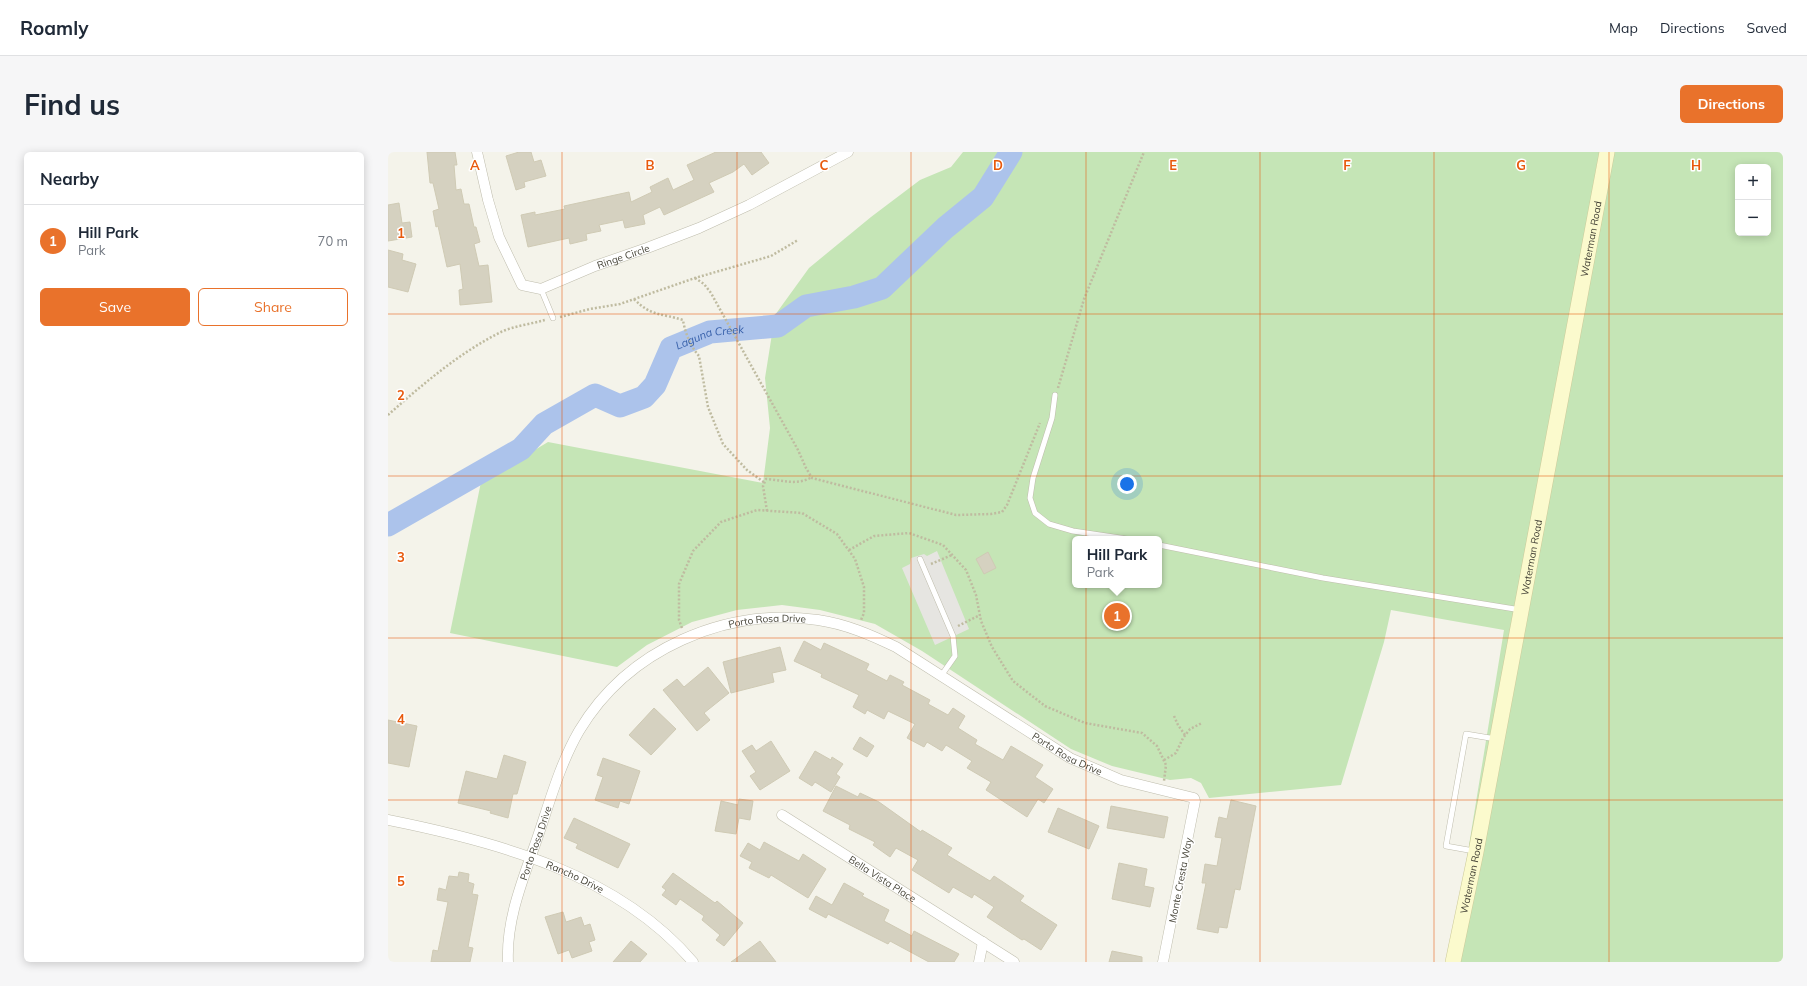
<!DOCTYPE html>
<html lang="en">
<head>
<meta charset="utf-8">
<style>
	:root { --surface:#fff; --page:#f6f6f7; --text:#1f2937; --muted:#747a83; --line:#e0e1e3; --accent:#e9722b }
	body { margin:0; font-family:Mulish,sans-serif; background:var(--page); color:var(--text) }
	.controls { position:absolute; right:12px; top:12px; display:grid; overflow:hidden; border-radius:6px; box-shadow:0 2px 10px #0003 }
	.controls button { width:36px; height:36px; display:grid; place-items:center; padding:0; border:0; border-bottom:1px solid var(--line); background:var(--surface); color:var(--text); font:20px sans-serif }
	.you { position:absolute; left:739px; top:332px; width:14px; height:14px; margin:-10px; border:3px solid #fff; border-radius:50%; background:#1a73e8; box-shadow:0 0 0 6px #1a73e833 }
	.badge { display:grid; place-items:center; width:26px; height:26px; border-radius:50%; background:var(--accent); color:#fff; font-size:13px; font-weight:700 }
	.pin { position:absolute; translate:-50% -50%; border:2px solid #fff; box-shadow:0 1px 4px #0006 }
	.popup { position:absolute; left:684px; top:384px; width:90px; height:52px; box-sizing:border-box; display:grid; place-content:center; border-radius:6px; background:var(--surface); filter:drop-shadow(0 1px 3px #0005); font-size:13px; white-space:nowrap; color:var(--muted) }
	.popup b { font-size:15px; color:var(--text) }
	.popup::after { content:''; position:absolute; left:50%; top:100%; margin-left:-8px; border:8px solid transparent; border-top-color:var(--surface) }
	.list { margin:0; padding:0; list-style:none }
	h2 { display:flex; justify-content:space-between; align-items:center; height:52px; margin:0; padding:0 16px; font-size:17px }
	h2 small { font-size:13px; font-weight:400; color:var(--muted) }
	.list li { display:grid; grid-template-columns:26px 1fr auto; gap:12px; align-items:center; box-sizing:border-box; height:72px; padding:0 16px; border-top:1px solid var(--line) }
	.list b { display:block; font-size:15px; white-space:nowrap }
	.list p { margin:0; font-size:13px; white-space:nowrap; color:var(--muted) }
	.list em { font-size:13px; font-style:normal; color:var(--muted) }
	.actions { display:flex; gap:8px; padding:12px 16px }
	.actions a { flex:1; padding:9px 0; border:1px solid var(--accent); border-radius:6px; text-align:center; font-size:14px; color:var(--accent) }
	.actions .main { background:var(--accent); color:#fff }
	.map { position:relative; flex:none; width:1395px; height:810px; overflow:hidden; border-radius:6px }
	header { display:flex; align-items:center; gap:24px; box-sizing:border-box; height:56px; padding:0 20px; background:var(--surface); border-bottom:1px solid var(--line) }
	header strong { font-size:19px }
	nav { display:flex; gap:22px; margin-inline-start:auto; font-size:14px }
	.intro { display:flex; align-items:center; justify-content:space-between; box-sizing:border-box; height:96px; padding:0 24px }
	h1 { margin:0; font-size:28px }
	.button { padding:10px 18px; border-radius:6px; background:var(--accent); color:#fff; font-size:14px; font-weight:700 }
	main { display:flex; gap:24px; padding:0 24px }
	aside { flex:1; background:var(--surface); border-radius:6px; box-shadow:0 2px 10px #0003 }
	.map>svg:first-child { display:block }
	.green { fill:#c5e5b6; fill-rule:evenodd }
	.parking { fill:#e6e5e1 }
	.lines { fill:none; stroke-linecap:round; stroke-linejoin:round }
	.river { stroke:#acc3eb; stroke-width:23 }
	.building { fill:#d5d1c0; stroke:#cfcab4 }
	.service-casing { stroke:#bfbdad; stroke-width:6 }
	.minor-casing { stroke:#bfbdad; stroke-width:11 }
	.secondary-casing { stroke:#cdcb9b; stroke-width:16 }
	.path { stroke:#bfbba0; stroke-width:2.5; stroke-dasharray:2 2; stroke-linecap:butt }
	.service { stroke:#fff; stroke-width:5 }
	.minor { stroke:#fff; stroke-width:10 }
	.secondary { stroke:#fbfacd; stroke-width:15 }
	.grid { fill:none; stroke:#e8590c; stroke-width:1; stroke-opacity:0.55 }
	.labels { text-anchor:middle; stroke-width:3; stroke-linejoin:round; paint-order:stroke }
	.street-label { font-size:10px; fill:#474539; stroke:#fff }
	.water-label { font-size:11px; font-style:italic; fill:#3962ab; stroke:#fff }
	.grid-label { font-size:13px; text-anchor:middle; font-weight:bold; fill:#e8590c; stroke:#fff; stroke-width:3; stroke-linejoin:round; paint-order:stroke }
</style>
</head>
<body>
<header>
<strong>Roamly</strong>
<nav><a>Map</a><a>Directions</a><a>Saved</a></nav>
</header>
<div class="intro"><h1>Find us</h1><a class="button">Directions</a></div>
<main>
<aside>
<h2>Nearby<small></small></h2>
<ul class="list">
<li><span class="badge">1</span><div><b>Hill Park</b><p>Park</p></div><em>70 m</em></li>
</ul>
<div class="actions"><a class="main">Save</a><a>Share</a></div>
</aside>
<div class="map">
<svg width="1395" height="810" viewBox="0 0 1395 810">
	<rect width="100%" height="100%" fill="#f4f3ea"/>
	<path class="green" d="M575 0H1395V810H1062L1116 478 1003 458 996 490 953 633 821 646 813 631 803 626 782 628 724 614 683 597 534 499 487 472 432 458 394 453 349 458 304 470 259 493 229 515 62 481 93 330 160 290 375 331 382 276 377 226 387 163 421 116 483 65 532 28 563 15ZM1350 15H1380V81H1350ZM687 387H771V433H687Z"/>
	<polygon class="parking" points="549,399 581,477 547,493 514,416 522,412 523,406 536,402 539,404"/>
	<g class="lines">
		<path class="river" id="s1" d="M0 373 133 297 156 272 207 243 232 254 256 245 267 233 283 196 322 180 390 174 418 154 466 145 494 136 557 76 595 45 623 0"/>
	</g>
	<g class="building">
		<polygon points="39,0 67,0 69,13 66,13 68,38 73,37 76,52 81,52 86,75 88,75 92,90 86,92 91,114 100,113 104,150 72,153 71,138 75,137 72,112 59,115 50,74 48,75 45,59 51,57 45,31 42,31"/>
		<polygon points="131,0 143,0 146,10 153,8 158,24 136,30 137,35 128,38 118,4"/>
		<polygon points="328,0 373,0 381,11 364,23 356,12 345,20 321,31 326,40 276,63 272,55 255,63 257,72 237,76 235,68 211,73 213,79 198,82 199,88 182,92 181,86 140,95 133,63 147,60 147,63 177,57 176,54 241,40 243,50 264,40 262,35 280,26 285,38 306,28 299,13"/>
		<polygon points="11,51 14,71 22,70 24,85 0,89 0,53"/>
		<polygon points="0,98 15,102 14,108 28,112 20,140 0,135"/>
		<polygon points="600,400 608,416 596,422 588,407"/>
		<polygon points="416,489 433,498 436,491 481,512 478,518 499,529 502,523 516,530 514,533 542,548 540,552 560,563 565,556 577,564 570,576 589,588 587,592 615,608 623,594 655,613 647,625 665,637 656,651 650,647 639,665 598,638 603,630 579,616 584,609 558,593 554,599 539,590 536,595 519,586 527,572 500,559 496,567 479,558 477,562 465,555 471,543 433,525 434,522 406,509"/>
		<polygon points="392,495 398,518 384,521 386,530 343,541 335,510"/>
		<polygon points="320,515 341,541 316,561 322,568 309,579 275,538 289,527 296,535"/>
		<polygon points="266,556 288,577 263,603 241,583"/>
		<polygon points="0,568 29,574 21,615 0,611"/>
		<polygon points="472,585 486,594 479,605 465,597"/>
		<polygon points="383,589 402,619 372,638 362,624 368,620 354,599 364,593 368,599"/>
		<polygon points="427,599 443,608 444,605 455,612 448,622 452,625 443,640 427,630 424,634 411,626"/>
		<polygon points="116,603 138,610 129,642 125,642 120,666 102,661 103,659 70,651 78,619 109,627"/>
		<polygon points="215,606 252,619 241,652 232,649 230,656 207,648 215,625 209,623"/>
		<polygon points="448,634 470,645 472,641 491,650 533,680 534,678 564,696 559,703 602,729 606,724 636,744 632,749 669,773 653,798 636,787 634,788 599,765 606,755 586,742 584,746 565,735 561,741 524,718 530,708 508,696 502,705 485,693 487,690 461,677 462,673 435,659"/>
		<polygon points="351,647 365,649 362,668 351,666 348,682 327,679 333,649 350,653"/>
		<polygon points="843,648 868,654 852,738 847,737 839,776 831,775 830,781 809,777 818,731 814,731 817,712 829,714 834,686 827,685 831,665 839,667"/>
		<polygon points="723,654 780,665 776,686 719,676"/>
		<polygon points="670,656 711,674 701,697 660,680"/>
		<polygon points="186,666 242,692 230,716 188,696 190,692 176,686"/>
		<polygon points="376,690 411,709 415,702 438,717 420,746 383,723 381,726 361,716 364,710 352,704 360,691 372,698"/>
		<polygon points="731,711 759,717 756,734 766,736 762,755 724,747"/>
		<polygon points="71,720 81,722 80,730 86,732 84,742 90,743 80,795 85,796 82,810 43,810 45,798 50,799 60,750 49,748 51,736 58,738 61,724 70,725"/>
		<polygon points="285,721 327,751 329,749 355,771 336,794 328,788 332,783 314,768 316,764 292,747 288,753 274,743 278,738 274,735"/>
		<polygon points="456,731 476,742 474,744 501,758 496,769 524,784 526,779 571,802 566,810 541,810 502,789 500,792 440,762 438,766 421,757 428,744 444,753"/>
		<polygon points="175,760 178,770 193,765 196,774 202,772 207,788 201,790 204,799 184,806 181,798 170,802 157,765"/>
		<polygon points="243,789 259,802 252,810 225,810"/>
		<polygon points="372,789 388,810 343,810"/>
		<polygon points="724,799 754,805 754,810 721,810"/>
	</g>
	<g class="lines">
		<g class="service-casing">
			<g id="service">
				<polyline points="153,137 165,166"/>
				<polyline points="667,243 664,266 645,326 642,346 647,361 661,372 685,379 739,387"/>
				<polyline points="771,393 935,426 1133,458"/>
				<polyline points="532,407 565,484 567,504 553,524"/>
				<polyline points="1086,699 1058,694 1078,582 1108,587"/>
			</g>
		</g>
		<g class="minor-casing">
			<g id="minor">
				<path id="s2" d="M89 0 100 48 111 85 134 133 153 137 207 114 259 96 311 76 361 53 460 0"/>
				<path id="s3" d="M394 663 626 810"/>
				<path id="s4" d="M0 668C110 690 230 722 305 810"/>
				<path id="s5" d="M120 810C118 766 136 725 150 684 162 649 172 612 191 579 240 497 337 455 430 468 458 472 483 483 508 495L682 606 733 628 806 646 807 649 775 810"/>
				<polyline points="591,810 595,790"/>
			</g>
		</g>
		<g class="secondary-casing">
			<g id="secondary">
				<path id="s6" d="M1065 810 1088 700 1219 0"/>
			</g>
		</g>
		<g class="path">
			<polyline points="307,126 316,132 323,141 410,298 418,316 424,326 568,363 603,362 614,360 619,353 652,271"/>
			<path d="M246 147C264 165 273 161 295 168 297 181 303 195 311 204L320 255 335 292 359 318 377 331"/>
			<polyline points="172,165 202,157 232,152 307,126 383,104 410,88"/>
			<polyline points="670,236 696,147 756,0"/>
			<path d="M0 263C35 232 71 201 113 180 126 174 143 172 157 168"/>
			<path d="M379 359 375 334 378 327C394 328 409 334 424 325"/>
			<polyline points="461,398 486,384 521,381 555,393 578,418 588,443 593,469 604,495 625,529 657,554 697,571 754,581 769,594 778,613 776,629"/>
			<polyline points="543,412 564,403"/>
			<polyline points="570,474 592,463"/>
			<polyline points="294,476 291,468 291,432 305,399 333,370 369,358 414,361 449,382 467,407 476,435 476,461 473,468"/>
			<polyline points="786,564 790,573 797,583"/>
			<polyline points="776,608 788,601 795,586 802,577 814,571"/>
		</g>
		<use href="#service" class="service"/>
		<use href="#minor" class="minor"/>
		<use href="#secondary" class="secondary"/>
	</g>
	<path class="grid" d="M174 0V810M349 0V810M523 0V810M698 0V810M872 0V810M1046 0V810M1221 0V810M0 162H1395M0 324H1395M0 486H1395M0 648H1395"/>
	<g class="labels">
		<g class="street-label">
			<text dy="4" stroke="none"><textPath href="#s6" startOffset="736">Waterman Road</textPath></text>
			<text dy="4" stroke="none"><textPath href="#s2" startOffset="249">Ringe Circle</textPath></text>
			<text dy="4" stroke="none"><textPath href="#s6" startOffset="412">Waterman Road</textPath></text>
			<text dy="4" stroke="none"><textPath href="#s5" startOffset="471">Porto Rosa Drive</textPath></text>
			<text dy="4" stroke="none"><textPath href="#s5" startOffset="807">Porto Rosa Drive</textPath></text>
			<text dy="4" stroke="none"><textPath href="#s5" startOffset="123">Porto Rosa Drive</textPath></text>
			<text dy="4" stroke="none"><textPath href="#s6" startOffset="88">Waterman Road</textPath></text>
			<text dy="4" stroke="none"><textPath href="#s4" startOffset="196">Rancho Drive</textPath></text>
			<text dy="4" stroke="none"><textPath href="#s3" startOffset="119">Bella Vista Place</textPath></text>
			<text transform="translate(792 728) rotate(-79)" y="4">Monte Cresta Way</text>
		</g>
		<g class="water-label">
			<text dy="4" stroke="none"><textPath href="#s1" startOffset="396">Laguna Creek</textPath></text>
		</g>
	</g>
	<g class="grid-label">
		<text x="87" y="18">A</text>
		<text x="262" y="18">B</text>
		<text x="436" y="18">C</text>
		<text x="610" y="18">D</text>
		<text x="785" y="18">E</text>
		<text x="959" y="18">F</text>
		<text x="1133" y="18">G</text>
		<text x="1308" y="18">H</text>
		<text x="13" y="86">1</text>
		<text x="13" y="248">2</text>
		<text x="13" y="410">3</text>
		<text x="13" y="572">4</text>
		<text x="13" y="734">5</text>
	</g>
</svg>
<div class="controls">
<button>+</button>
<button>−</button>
</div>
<div class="you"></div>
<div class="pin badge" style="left:729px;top:464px">1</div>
<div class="popup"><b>Hill Park</b>Park</div>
</div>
</main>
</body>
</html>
